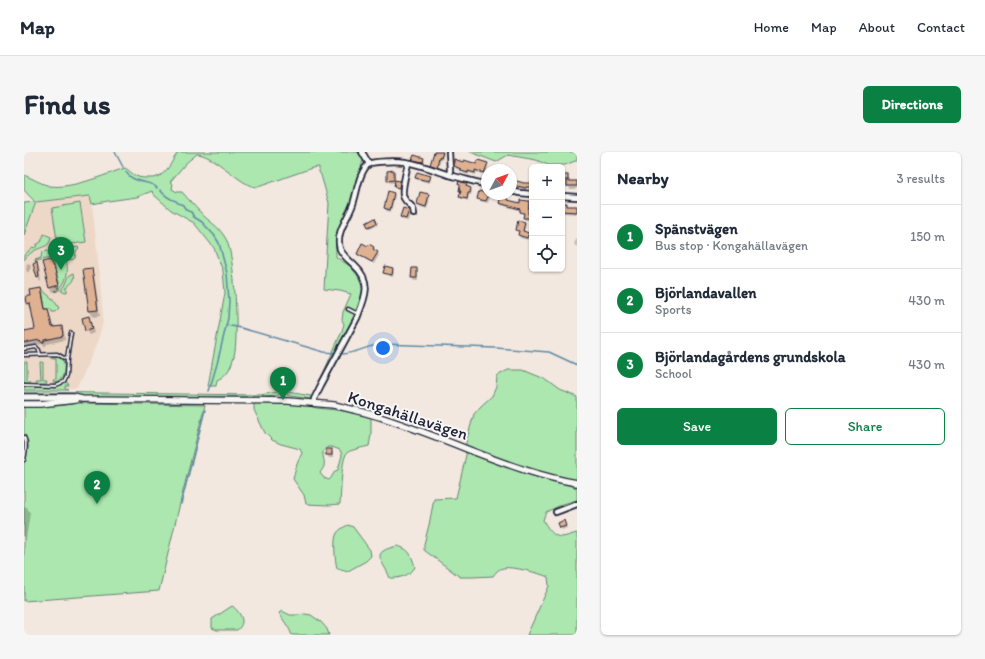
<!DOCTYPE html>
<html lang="en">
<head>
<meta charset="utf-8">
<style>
	:root { --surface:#fff; --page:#f6f6f7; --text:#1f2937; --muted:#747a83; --line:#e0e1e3; --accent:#0b8043 }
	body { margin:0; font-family:Itim,sans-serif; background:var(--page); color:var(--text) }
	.controls { position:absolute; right:12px; top:12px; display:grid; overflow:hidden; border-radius:6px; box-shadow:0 1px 3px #0004 }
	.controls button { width:36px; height:36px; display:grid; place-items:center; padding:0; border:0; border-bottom:1px solid var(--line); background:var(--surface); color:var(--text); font:20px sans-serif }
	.compass { position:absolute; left:457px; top:12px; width:36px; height:36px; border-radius:50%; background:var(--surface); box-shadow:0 1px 3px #0004; rotate:49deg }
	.you { position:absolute; left:359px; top:196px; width:14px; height:14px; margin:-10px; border:3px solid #fff; border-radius:50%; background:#1a73e8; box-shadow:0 0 0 6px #1a73e833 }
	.badge { display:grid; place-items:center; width:26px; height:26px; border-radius:50%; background:var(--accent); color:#fff; font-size:13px; font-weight:700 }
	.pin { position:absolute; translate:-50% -33px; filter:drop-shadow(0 1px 2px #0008) }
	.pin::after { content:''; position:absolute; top:21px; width:14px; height:12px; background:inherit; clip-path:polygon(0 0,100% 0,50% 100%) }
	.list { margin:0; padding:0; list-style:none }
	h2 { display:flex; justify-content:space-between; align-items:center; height:52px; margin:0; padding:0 16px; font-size:17px }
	h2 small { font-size:13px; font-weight:400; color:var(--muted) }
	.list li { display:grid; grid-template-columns:26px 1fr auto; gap:12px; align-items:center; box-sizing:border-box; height:64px; padding:0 16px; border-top:1px solid var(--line) }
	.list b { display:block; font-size:15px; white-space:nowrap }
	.list p { margin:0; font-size:13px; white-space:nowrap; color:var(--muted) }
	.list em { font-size:13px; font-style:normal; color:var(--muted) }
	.actions { display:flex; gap:8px; padding:12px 16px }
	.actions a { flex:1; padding:9px 0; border:1px solid var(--accent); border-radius:6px; text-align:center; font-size:14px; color:var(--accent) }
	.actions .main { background:var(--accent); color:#fff }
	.icon { flex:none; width:22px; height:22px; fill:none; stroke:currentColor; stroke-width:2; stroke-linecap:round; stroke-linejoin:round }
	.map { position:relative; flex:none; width:553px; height:483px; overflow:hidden; border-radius:6px }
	header { display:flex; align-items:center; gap:24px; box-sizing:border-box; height:56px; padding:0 20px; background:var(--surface); border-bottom:1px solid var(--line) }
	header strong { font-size:19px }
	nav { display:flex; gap:22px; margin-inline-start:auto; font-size:14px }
	.intro { display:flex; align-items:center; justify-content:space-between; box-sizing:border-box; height:96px; padding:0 24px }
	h1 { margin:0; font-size:28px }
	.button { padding:10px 18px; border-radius:6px; background:var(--accent); color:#fff; font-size:14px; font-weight:700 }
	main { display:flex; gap:24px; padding:0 24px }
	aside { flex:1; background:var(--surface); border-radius:6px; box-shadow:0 1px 3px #0004 }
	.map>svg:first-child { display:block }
	.built { fill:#edd8c8 }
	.green { fill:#abe7ae; stroke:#668474; fill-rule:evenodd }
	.shadow { fill:#0003 }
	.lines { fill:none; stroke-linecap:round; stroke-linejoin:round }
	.stream { stroke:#6189a5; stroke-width:1.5 }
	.building { fill:#e0b191; stroke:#22223b }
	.service-casing { stroke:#22223b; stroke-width:5 }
	.minor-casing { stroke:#22223b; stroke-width:8 }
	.tertiary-casing { stroke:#22223b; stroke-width:8 }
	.service { stroke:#f6f6f2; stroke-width:2 }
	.minor { stroke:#f6f6f2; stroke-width:4.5 }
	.tertiary { stroke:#f6f6f2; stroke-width:5.5 }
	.labels { text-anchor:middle; stroke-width:4; stroke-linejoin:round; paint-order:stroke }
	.street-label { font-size:17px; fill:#22223b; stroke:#f6f6f2 }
</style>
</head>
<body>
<header>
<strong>Map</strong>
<nav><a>Home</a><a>Map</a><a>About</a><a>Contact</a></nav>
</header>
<div class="intro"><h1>Find us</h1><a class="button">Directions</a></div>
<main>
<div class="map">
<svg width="553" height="483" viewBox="0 0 553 483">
	<rect width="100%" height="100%" fill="#f2e8df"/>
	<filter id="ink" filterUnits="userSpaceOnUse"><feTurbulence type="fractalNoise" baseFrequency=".025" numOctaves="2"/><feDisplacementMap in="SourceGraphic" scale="8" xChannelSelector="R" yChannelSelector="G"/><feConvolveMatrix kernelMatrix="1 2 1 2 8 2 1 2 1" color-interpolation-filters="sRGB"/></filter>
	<g filter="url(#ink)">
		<polygon class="built" points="66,44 68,52 72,87 79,163 79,170 77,178 71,196 53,237 0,237 0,83 5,68 12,50"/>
		<g class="green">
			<path d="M154 0H334L339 8 328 49 314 79 312 88V105L326 114 334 124 338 133 339 143 335 154 325 177 298 224 318 179 320 172 318 168 319 160 327 142 316 139 300 137 305 51 297 23 295 20V15L288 16 234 35C231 35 227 34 225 33 210 26 189 3 173 2L162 11 146 30 149 32 148 37 153 40H158C166 49 173 57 181 65 190 73 195 75 202 87 211 103 215 186 210 204 207 215 204 223 193 228L192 234H184L201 141 199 119 190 96 170 71 147 58 129 42 128 39 113 45 84 49 68 52 66 44 12 50 0 83V51L11 50 0 38V23C8 26 17 32 26 34 48 37 80 23 101 16 105 18 108 22 112 24 116 26 120 26 125 26 141 27 146 12 154 0Z"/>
			<polygon points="446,0 553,0 553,9 551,9 541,13 524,13 512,8 484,3 472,10"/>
			<polygon points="56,51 62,90 34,94 28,56"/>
			<path d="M20 82 27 85C26 96 18 94 10 99 6 101 3 104 0 108V103L9 95 10 96 13 94 12 93 17 90Z"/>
			<polygon points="54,95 55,96 52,99 51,106 48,108 43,106 36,98"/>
			<path d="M30 98C49 103 46 131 32 140L31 139 36 134 28 107 31 109H34L37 105 31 100 34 103 30 107C28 106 25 104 26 101Z"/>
			<polygon points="23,99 25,100 25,104 27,106 11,109 11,108 17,106 18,100"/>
			<path d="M50 121C52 128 48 131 43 135V140L37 139 41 134 45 124 48 122Z"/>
			<polygon points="18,138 29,147 35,156 31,160 28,160 27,157 21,157"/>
			<path d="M26 204C32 204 37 205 40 211 41 220 40 228 30 230L29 227H32V206H26Z"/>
			<polygon points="0,210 3,210 3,227 7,228 5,230 0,230"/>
			<polygon points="16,210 19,210 19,227 23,227 22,230 14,230 12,227 17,227"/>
			<path d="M484 218H499L521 227 536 238 553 245V328H549L550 335 553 336V348L539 352 522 360 519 368C523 375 529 385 537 385 542 385 548 382 553 381V483H503L525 434 524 425C516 421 487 414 479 416 474 417 472 420 469 424L449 425H436L400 398V392L405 373 410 347 432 346 442 303V290L450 262 457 254 468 244 472 235 473 224Z"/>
			<path d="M41 230 44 234H41V237L44 238H0V234C12 234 30 236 41 230Z"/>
			<polygon points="259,239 262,240 258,241 252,244 239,245 55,244 0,242 0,240 236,243"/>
			<polygon points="264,240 287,244 288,245 286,247 267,244 266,244 263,243"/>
			<polygon points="56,251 181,253 158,343 135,439 0,449 0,254 32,254"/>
			<path d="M230 251 282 253 293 256 321 259 347 266V283L345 294C341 295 327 298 324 300 317 304 317 342 316 352L305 353 282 352 280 343 269 327 273 312 278 301 276 297 257 292 248 288 241 281 230 258ZM304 295H308L316 298 318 303 314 318 311 319 307 326 305 328 300 326 296 321C297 319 299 317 300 314 302 306 294 301 304 295Z"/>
			<path d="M324 373 329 375 346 398 347 404 342 409 324 419 313 416C311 409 309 387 313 381 316 377 320 375 324 373Z"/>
			<path d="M374 394C386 398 387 402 391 415 387 423 375 427 366 426 359 408 344 400 374 394Z"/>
			<path d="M208 454C212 456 219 465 218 470 218 473 215 477 213 478H193L188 476V467Z"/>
			<path d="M258 459 266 463H273L281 462 287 463 297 470 303 477 305 483H268C265 475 259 468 255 461Z"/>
		</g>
		<g class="shadow">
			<polygon points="411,0 419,0 420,2 418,8 417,7 414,17 409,15 407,12"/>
			<polygon points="389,7 399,7 401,9 400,12 391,10"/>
			<polygon points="440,11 454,13 463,11 464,14 462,23 453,20 452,23 445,21 445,23 439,21 438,18 432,17 431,14"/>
			<polygon points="370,19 371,22 371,29 376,30 376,31 375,36 372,35 372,31 366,31 364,28"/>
			<polygon points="544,24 545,27 545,30 553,31 553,37 546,37 545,35 538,35 538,28"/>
			<polygon points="406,25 407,27 406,31 394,28 392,26"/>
			<polygon points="435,32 442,32 448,39 447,43 445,43 444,49 438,47 436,45 437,41 436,38 437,35"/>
			<polygon points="508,32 508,37 502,36 502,38 490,35 489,33"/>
			<polygon points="369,41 371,44 367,60 362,59 361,56"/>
			<polygon points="464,42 466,45 464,51 456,49 454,46"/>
			<polygon points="404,43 406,46 403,57 396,55 394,52"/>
			<polygon points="484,48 485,49 497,52 504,50 506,52 505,63 506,63 508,66 507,68 501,68 500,65 500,62 498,62 497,59 477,53 476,50"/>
			<polygon points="538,52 543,52 544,55 553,55 553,62 538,61"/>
			<polygon points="384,59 386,62 384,69 378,68 377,65"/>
			<polygon points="350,67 354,73 346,77 343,71"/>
			<polygon points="501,70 502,73 500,80 504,82 506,84 504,88 496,86 495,83 495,81 494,81 493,78"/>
			<polygon points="553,86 553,95 550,92"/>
			<polygon points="350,96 355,103 350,112 335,104 334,102"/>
			<polygon points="26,109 32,120 37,138 29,140 26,136 19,111"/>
			<polygon points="3,111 5,112 7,114 6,120 3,120 2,117"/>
			<polygon points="13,111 15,116 17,129 16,130 14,125"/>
			<polygon points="67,117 70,123 76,164 69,165 66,159"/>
			<polygon points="369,117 370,120 369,125 362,123 360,121"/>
			<polygon points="393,117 394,120 394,129 390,129 388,126"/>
			<polygon points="17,137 19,141 22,158 24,158 26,162 29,175 37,175 40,179 41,188 23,192 21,195 19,192 0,195 0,180 12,178 8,156 7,156 4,152 3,145 8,144"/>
			<polygon points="65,166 67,170 70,181 65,183 62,178"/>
			<polygon points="303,298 307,298 309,301 309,306 305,306 303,303"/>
			<polygon points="0,355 3,355 6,361 2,387 0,387"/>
			<polygon points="541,372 543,376 538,378 537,375"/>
		</g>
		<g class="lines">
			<g class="stream">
				<polyline points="91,0 99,15"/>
				<path d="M102 20C105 24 109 27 113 28 119 31 128 30 133 36"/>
				<path d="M136 38C141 44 145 47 152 49L154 51 159 53 162 58 167 60 170 65 178 70 190 83 195 91 203 121 205 149 204 166 193 212 185 239"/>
				<polyline points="202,173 217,176 300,200 311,201"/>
				<path d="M319 202C333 201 343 194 357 192L472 196 525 200 553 213"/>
				<polyline points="157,352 181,258"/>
			</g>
		</g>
		<g class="building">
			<polygon points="410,0 419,0 417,6 415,5 413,15 406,13"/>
			<polygon points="390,3 400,6 399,10 388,8"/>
			<polygon points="430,7 439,10 440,8 453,12 454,8 464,11 460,21 451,18 451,21 444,19 444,21 437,19 437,17 430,14"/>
			<polygon points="370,18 370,28 363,29 363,19"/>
			<polygon points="393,20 407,24 405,29 391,26"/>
			<rect x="538" y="23" width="6" height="5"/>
			<polygon points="371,28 376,29 375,36 370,35"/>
			<polygon points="489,28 500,31 508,31 508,35 502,35 502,36 488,33"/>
			<polygon points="435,29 443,32 442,34 447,36 446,41 444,41 443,47 435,45 437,39 435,39 436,33 434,32"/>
			<rect x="543" y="29" width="10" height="5"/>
			<polygon points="364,39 370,41 366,58 360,56"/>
			<polygon points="455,39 465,42 462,49 453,47"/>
			<polygon points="396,40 405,42 402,55 393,52"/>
			<polygon points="477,44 485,47 484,48 496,51 496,48 505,49 504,62 507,62 507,66 499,66 500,61 496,60 496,57 475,51"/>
			<polygon points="538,51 543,51 543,54 553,54 553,60 538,59"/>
			<polygon points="379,56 385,58 382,67 376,65"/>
			<polygon points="351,66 353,71 344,75 342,71"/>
			<polygon points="494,68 501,70 499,79 505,81 503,86 494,83 495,79 492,78"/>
			<polygon points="338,91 344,94 345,92 350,95 349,97 354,100 348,110 333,102"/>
			<polygon points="26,108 29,115 30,115 35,133 25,136 18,110"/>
			<polygon points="13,110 15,125 13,126 9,112"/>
			<polygon points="361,114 369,116 368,123 359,121"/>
			<polygon points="68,116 74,158 65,159 59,117"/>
			<polygon points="388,116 393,116 393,126 387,126"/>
			<polygon points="17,136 21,157 24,157 28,175 30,174 30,175 38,174 39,184 21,188 19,191 17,190 16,188 0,191 0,179 11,177 6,151 3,152 2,144 7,144 6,138"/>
			<polygon points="65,164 68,177 61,179 58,166"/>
			<rect x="302" y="297" width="6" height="6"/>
			<polygon points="540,368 542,374 536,376 534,371"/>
		</g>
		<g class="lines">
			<g class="service-casing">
				<g id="service">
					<polyline points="324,157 334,162"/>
					<polyline points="0,197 12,195 15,198 16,202"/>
					<polyline points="0,203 33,202 40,206 43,207"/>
					<polyline points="0,232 31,233 36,231 39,230 42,224 43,207 47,181"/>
					<path d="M0 285C4 292 1 301 0 308"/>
				</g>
			</g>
			<g class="minor-casing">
				<g id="minor">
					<polyline points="338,0 345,12"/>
					<path d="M384 11C383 18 376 40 380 46 384 54 389 51 390 62"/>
					<polyline points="425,23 426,18 425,0"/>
					<polyline points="487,39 496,41 508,42"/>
					<polyline points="538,44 553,45"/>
					<path d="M290 250V247L297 233 333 166C341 146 349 130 330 113 325 108 319 104 316 97 311 80 324 67 329 52 333 41 335 19 345 12 349 9 374 9 381 10 395 12 408 17 422 22 435 26 449 29 463 33"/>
					<polyline points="532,360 553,352"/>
				</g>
			</g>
			<g class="tertiary-casing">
				<g id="tertiary">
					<path d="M0 245H49L58 247 264 249 310 253 339 260 356 265C387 275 418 287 448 299 482 312 517 325 553 331"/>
					<polyline points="0,252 16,252 51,248"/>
				</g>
			</g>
			<use href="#service" class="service"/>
			<use href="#minor" class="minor"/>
			<use href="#tertiary" class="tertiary"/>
		</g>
	</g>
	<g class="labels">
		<g class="street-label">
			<text transform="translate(384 263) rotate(18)" y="6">Kongahällavägen</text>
		</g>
	</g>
</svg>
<div class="controls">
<button>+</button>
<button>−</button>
<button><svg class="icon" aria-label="locate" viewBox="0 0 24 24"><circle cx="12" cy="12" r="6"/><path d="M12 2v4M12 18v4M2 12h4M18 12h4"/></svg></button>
</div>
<svg class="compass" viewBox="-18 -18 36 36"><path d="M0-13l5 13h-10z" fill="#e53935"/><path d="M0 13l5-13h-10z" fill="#747a83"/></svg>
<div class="you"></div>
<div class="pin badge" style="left:259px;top:248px">1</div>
<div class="pin badge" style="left:73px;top:352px">2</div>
<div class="pin badge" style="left:37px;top:118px">3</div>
</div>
<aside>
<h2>Nearby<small>3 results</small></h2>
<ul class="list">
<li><span class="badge">1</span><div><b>Spänstvägen</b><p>Bus stop · Kongahällavägen</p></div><em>150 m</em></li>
<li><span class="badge">2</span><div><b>Björlandavallen</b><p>Sports</p></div><em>430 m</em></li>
<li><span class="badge">3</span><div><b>Björlandagårdens grundskola</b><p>School</p></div><em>430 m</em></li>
</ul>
<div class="actions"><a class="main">Save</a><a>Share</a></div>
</aside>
</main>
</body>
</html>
